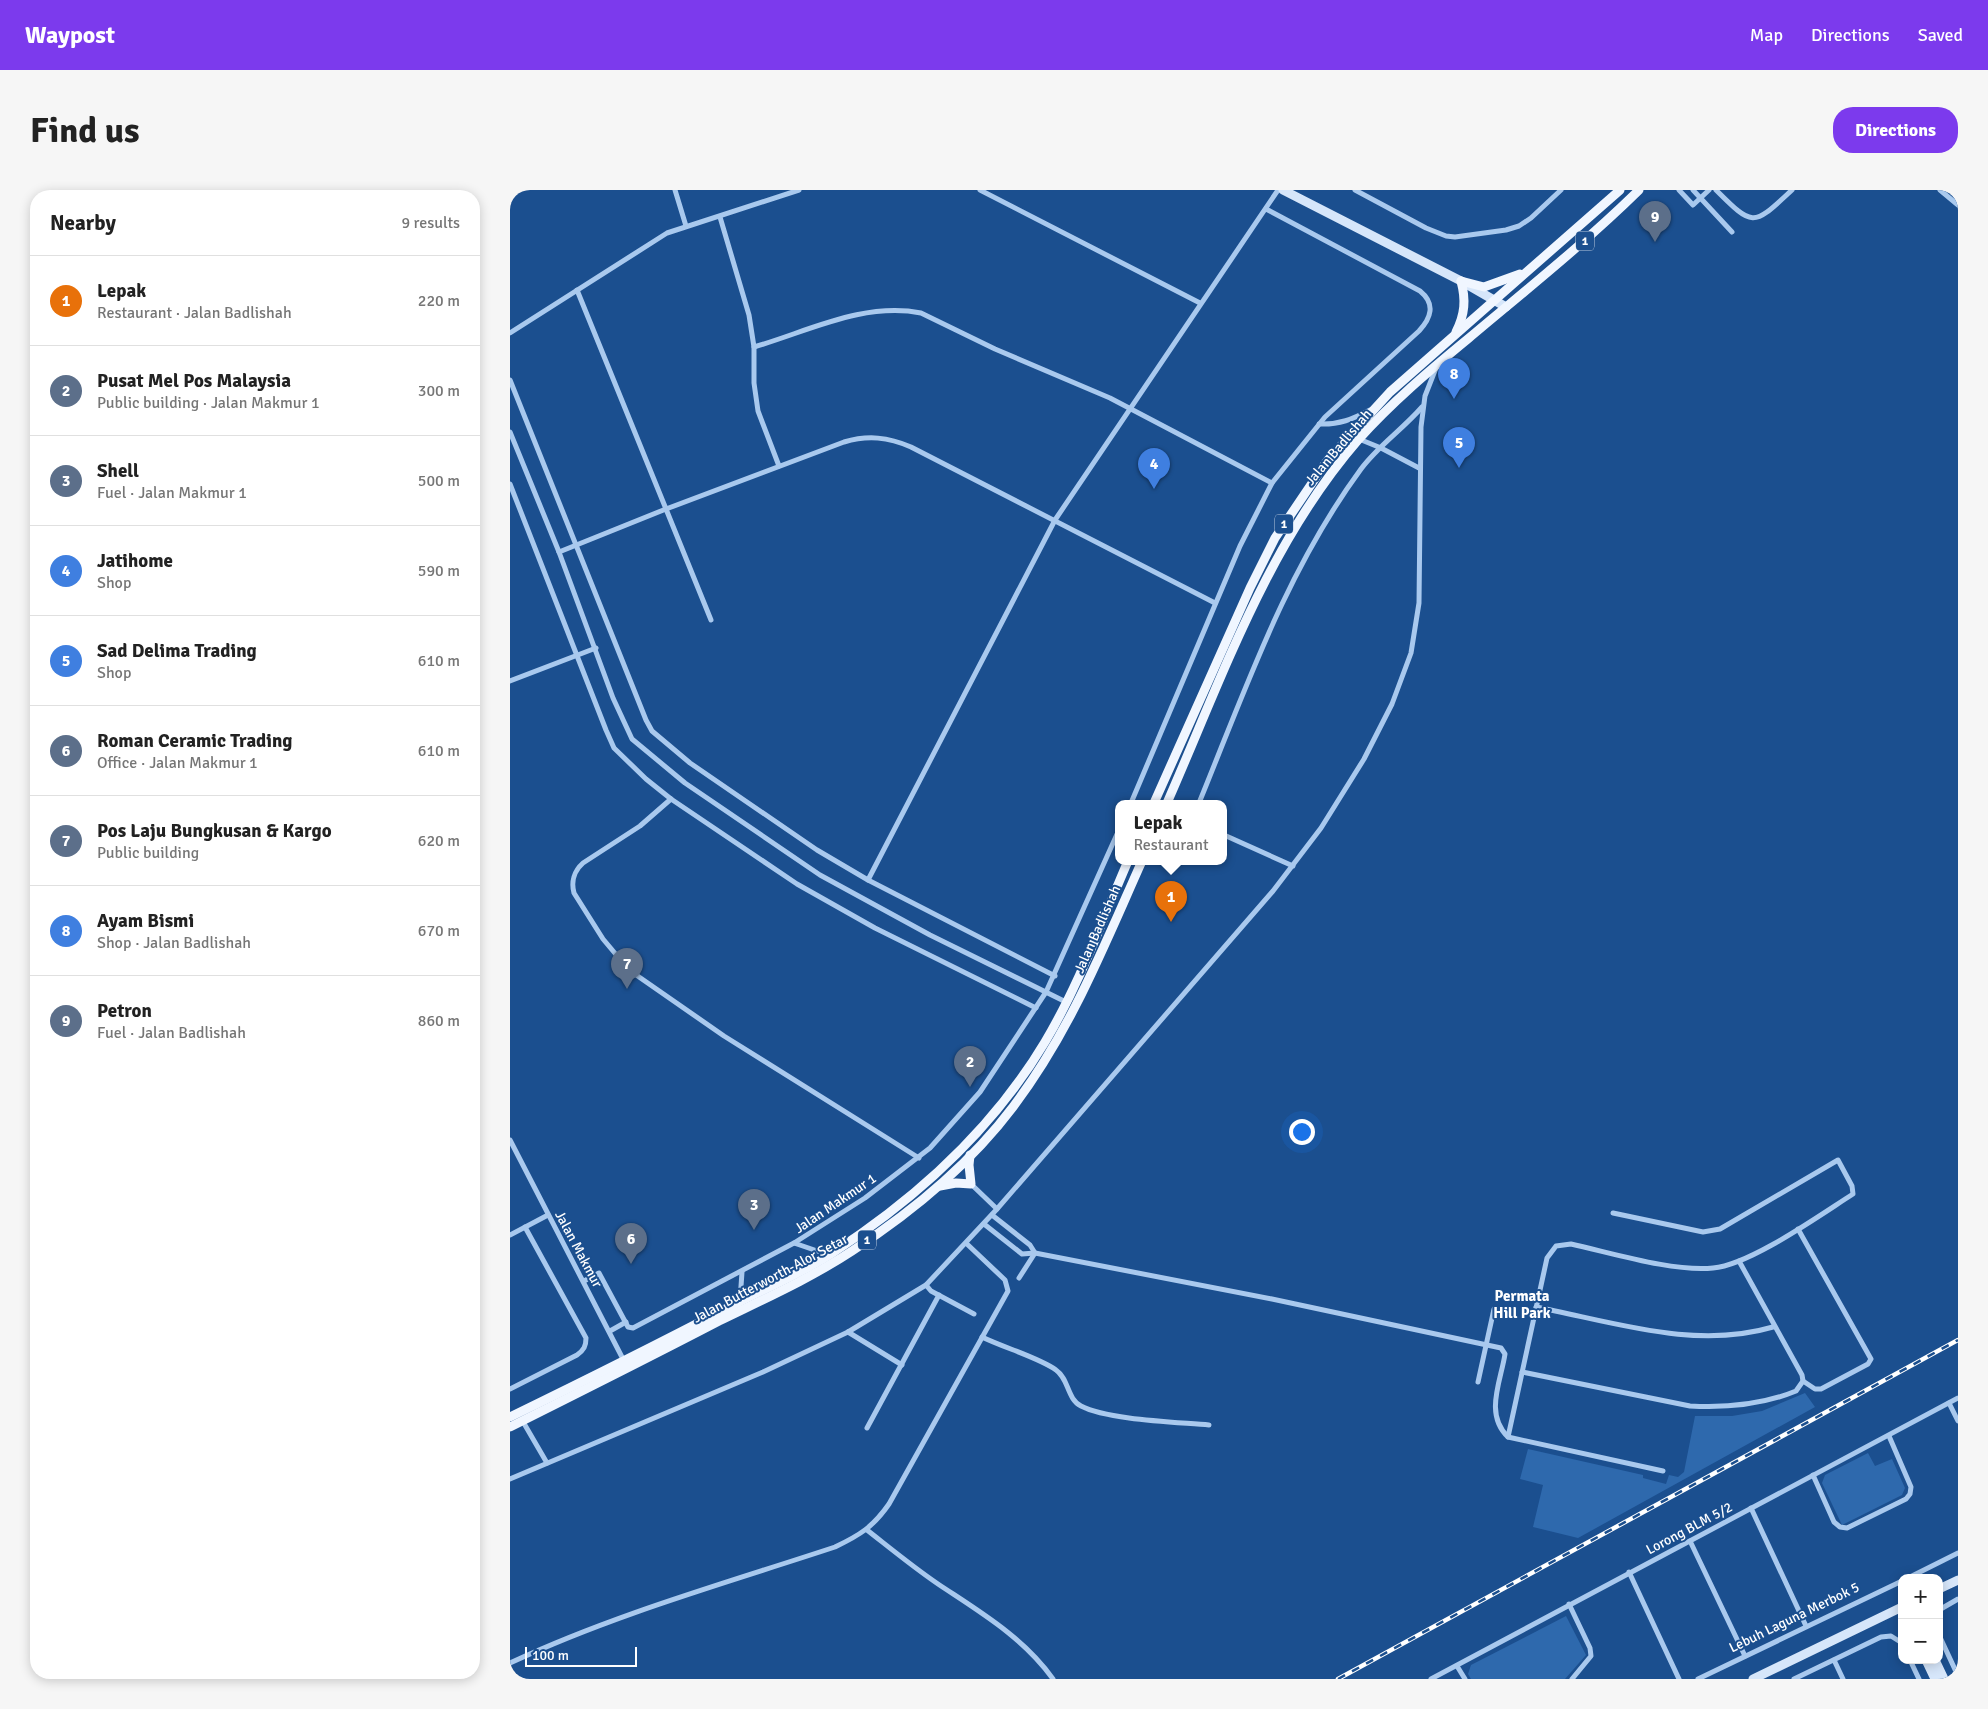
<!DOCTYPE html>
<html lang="en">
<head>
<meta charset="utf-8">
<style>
	:root { --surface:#fff; --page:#f6f6f6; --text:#222; --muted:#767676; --line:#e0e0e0; --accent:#7c3aed }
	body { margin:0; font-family:Signika,sans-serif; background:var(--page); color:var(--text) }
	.controls { position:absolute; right:15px; bottom:15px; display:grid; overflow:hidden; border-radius:10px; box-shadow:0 2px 12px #0003 }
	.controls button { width:45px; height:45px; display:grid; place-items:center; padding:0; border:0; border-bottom:1px solid var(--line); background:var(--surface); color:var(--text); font:25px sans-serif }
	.scale { position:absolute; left:15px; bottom:12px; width:112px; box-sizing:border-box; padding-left:5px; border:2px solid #fff; border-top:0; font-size:14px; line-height:18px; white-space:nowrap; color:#fff; -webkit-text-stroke:4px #1b4f8f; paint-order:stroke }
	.you { position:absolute; left:791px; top:941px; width:18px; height:18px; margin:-12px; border:4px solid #fff; border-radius:50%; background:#1a73e8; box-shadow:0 0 0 8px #1a73e833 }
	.badge { display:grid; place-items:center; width:32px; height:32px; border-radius:50%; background:var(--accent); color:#fff; font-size:16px; font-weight:700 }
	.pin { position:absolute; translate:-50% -41px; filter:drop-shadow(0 1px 2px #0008) }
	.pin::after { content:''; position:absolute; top:26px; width:18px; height:15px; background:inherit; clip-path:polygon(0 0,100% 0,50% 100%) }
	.popup { position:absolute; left:605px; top:610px; width:112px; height:65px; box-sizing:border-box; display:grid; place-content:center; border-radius:10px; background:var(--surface); filter:drop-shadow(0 1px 4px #0005); font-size:16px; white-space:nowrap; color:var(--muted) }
	.popup b { font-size:19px; color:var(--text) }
	.popup::after { content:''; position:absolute; left:50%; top:100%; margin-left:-10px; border:10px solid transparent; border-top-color:var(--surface) }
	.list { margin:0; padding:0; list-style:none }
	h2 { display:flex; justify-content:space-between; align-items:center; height:65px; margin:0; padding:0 20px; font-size:21px }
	h2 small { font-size:16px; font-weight:400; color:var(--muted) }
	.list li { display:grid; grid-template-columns:32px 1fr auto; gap:15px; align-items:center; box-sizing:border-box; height:90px; padding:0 20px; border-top:1px solid var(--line) }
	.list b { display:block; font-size:19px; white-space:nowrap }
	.list p { margin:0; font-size:16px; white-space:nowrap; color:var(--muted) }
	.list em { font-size:16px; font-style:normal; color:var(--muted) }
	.map { position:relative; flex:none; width:1448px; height:1489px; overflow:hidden; border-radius:20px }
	header { display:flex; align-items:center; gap:30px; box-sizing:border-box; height:70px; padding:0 25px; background:var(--accent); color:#fff }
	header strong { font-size:24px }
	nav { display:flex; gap:28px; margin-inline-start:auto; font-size:18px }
	.intro { display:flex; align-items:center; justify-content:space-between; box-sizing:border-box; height:120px; padding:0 30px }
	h1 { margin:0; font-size:35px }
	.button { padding:12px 22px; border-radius:20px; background:var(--accent); color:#fff; font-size:18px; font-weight:700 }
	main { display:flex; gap:30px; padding:0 30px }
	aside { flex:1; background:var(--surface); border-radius:20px; box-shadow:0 2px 12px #0003 }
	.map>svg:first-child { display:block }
	.green { fill:#2e69ad }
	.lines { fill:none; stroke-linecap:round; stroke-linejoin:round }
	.street { stroke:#a9c9ee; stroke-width:5 }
	.secondary { stroke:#d6e6fa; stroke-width:9 }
	.primary { stroke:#f0f6ff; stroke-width:9 }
	.rail-casing { stroke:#fff; stroke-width:4.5 }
	.rail { stroke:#1b4f8f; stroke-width:2.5; stroke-dasharray:8; stroke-linecap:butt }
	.labels { text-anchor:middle; stroke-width:4; stroke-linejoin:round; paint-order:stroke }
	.shield { fill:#1b4f8f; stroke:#bbcadd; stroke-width:1 }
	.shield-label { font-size:12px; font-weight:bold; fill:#fff }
	.street-label { font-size:14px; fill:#fff; stroke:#1b4f8f }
	.neighbourhood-label { font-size:15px; font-weight:bold; fill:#fff; stroke:#1b4f8f }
</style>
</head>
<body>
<header>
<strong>Waypost</strong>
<nav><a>Map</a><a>Directions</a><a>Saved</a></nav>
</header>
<div class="intro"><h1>Find us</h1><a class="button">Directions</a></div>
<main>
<aside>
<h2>Nearby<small>9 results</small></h2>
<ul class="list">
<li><span class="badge" style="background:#e8710a">1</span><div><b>Lepak</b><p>Restaurant · Jalan Badlishah</p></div><em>220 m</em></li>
<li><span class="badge" style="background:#5c6f8a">2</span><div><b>Pusat Mel Pos Malaysia</b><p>Public building · Jalan Makmur 1</p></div><em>300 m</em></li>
<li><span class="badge" style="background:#5c6f8a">3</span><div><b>Shell</b><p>Fuel · Jalan Makmur 1</p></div><em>500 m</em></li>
<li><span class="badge" style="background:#3f7fe0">4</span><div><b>Jatihome</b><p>Shop</p></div><em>590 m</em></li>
<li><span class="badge" style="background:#3f7fe0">5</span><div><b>Sad Delima Trading</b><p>Shop</p></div><em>610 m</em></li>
<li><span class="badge" style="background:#5c6f8a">6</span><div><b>Roman Ceramic Trading</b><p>Office · Jalan Makmur 1</p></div><em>610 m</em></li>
<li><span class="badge" style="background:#5c6f8a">7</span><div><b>Pos Laju Bungkusan &amp; Kargo</b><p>Public building</p></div><em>620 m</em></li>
<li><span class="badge" style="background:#3f7fe0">8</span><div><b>Ayam Bismi</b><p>Shop · Jalan Badlishah</p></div><em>670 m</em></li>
<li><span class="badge" style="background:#5c6f8a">9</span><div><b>Petron</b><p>Fuel · Jalan Badlishah</p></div><em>860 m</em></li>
</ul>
</aside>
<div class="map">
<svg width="1448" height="1489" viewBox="0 0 1448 1489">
	<rect width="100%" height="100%" fill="#1b4f8f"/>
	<g class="green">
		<polygon points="1295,1203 1305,1217 1068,1348 1023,1337 1033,1295 1010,1289 1018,1259 1133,1285 1133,1288 1156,1294 1159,1285 1168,1287 1174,1282 1185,1226 1222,1226 1252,1221"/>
		<polygon points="1358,1263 1365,1276 1382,1269 1395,1298 1392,1305 1332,1335 1312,1293 1315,1285"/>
		<polygon points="1056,1426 1076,1465 1055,1489 961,1489 958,1484 961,1475"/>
	</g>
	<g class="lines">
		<g class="street">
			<polyline points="165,0 176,36"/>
			<polyline points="470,0 690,113"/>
			<polyline points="845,0 916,38 936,46 945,47 996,40 1009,36 1021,28 1051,0"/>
			<polyline points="1169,0 1183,15 1199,0"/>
			<polyline points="1183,0 1222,42"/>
			<path d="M1206 0C1244 38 1243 36 1282 0"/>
			<polyline points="1430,0 1448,15"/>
			<polyline points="210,27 239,125 244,157 244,193 248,221 269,276"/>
			<path d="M67 100 156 319 334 252C358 245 378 247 401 257L705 413"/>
			<polyline points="0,143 157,43 289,0"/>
			<path d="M244 157C299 141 353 112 411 123L485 159 600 208 762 293"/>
			<polyline points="0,190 136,530 142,541 180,573 307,660 358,690 545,786"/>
			<path d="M809 234C829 235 843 229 860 220"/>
			<polyline points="0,242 49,362 103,508 122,549 175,593 310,685 420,745 558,813"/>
			<polyline points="849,249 871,258 909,278"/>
			<polyline points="0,294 96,540 104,558 136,589 161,609 287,694 365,738 526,818"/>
			<polyline points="49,362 156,319 201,430"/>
			<polyline points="0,491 86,458"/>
			<path d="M161 609 130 636 73 673C64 681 61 692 64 703L93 749 119 780 214 846 409 968"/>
			<path d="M621 613 730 356 762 293 815 227 909 141C921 128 926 114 910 101L756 19"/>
			<path d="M689 613C736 498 776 381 851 279 868 256 893 239 912 217"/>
			<polyline points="714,645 783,676"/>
			<polyline points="358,690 545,330 768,0"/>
			<polyline points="0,950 114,1171"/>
			<polyline points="461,994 487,1019"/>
			<polyline points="482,1025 520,1055 525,1063"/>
			<path d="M474 1034 512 1064 525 1063 762 1109 991 1158 995 1164C991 1191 974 1224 998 1247L1153 1281"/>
			<polyline points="1288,1039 1361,1169 1358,1174 1311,1199 1305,1199 1293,1191"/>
			<polyline points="0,1045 38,1025"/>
			<polyline points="284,1053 319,1065"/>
			<polyline points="509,1088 525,1063"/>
			<polyline points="74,1091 89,1083 118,1137 123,1138 284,1053 355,1008 420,958 470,902 536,802 608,642"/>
			<polyline points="416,1095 421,1101 464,1124"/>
			<polyline points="230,1111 232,1082"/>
			<path d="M1026 1117C1104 1132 1185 1160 1263 1137"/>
			<polyline points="100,1141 116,1132"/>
			<polyline points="338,1142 392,1175"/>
			<path d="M472 1147C492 1157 530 1168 546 1180 559 1189 557 1209 571 1216 598 1230 666 1232 699 1235"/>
			<path d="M1012 1182 1180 1216C1216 1218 1252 1215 1286 1201L1293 1191 1292 1185 1229 1071"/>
			<polyline points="968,1192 984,1119"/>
			<path d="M0 1199 67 1165C74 1160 76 1156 76 1148L15 1037"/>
			<polyline points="1439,1213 1448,1231"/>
			<polyline points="12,1230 37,1273"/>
			<polyline points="357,1238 429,1105"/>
			<path d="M998 1247 1037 1068 1046 1056 1061 1054C1102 1063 1163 1082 1203 1078 1240 1075 1310 1025 1343 1004L1342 996 1328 970 1210 1039 1193 1042 1103 1023"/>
			<polyline points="1303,1285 1324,1332 1330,1337 1337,1338 1396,1309 1400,1304 1401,1297 1379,1246"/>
			<polyline points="0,1289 253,1182 338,1142 416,1095 487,1019 763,701 811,638 854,569 882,514 901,463 909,413 911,237 915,206 926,178"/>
			<polyline points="1241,1318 1296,1436"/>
			<path d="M357 1340C380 1358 403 1377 428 1394 470 1422 513 1447 543 1489"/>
			<polyline points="1180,1351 1235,1466"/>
			<polyline points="1119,1382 1169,1489"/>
			<polyline points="1398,1388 1448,1363"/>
			<polyline points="1059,1414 1080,1458 1081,1466 1062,1489"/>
			<polyline points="1429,1420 1448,1409"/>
			<polyline points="1429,1445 1448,1486"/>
			<polyline points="1324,1470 1333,1489"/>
			<polyline points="1400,1470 1409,1489"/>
			<path d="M0 1473C105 1424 216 1393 325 1357 350 1345 363 1337 379 1314L498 1101 495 1090 457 1054"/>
			<polyline points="947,1476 955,1489"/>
			<polyline points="921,1489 1448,1208"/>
			<polyline points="1188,1489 1392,1391"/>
			<polyline points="1284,1489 1371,1447 1381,1446 1392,1453"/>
		</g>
		<g class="secondary">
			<polyline points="773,0 951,91 996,117"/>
			<polyline points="1429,1399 1448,1390"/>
			<polyline points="1416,1470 1425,1489"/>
			<polyline points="1425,1470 1434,1489"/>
			<polyline points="1243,1489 1392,1417"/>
		</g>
		<g class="primary">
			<polyline points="951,91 974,97 1010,84"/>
			<path d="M946 142C955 124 956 110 951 91"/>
			<polyline points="644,613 740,398 765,348 817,271 880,202 1110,0"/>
			<path d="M657 613C712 488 757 355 848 250 881 213 920 180 959 148 1016 100 1075 53 1129 0"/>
			<polyline points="430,996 446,993 461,994 459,975 460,965"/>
			<path d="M0 1227C74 1191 148 1154 221 1116 254 1099 290 1084 321 1064 406 1009 483 939 535 852 569 795 592 731 618 671"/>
			<path d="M0 1237C70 1202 140 1167 209 1131 254 1109 301 1088 342 1061 402 1022 460 974 503 917 561 840 593 758 632 671"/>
		</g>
		<g class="rail-casing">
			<polyline id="rail" points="828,1489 1448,1150"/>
		</g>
		<use href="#rail" class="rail"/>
	</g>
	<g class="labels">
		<g class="shield">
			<rect x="1066" y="41.5" width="18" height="19" rx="4"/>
			<rect x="765" y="324.5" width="18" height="19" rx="4"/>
			<rect x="348" y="1040.5" width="18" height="19" rx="4"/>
		</g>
		<g class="shield-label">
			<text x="1075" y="55">1</text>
			<text x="774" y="338">1</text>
			<text x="357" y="1054">1</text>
		</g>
		<g class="street-label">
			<text transform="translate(828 257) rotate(-50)" y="5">Jalan Badlishah</text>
			<text transform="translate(587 739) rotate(-66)" y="5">Jalan Badlishah</text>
			<text transform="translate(325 1013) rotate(-34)" y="5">Jalan Makmur 1</text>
			<text transform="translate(69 1059) rotate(62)" y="5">Jalan Makmur</text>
			<text transform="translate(260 1088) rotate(-28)" y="5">Jalan Butterworth-Alor Setar</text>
			<text transform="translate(1179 1338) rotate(-28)" y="5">Lorong BLM 5/2</text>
			<text transform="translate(1284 1427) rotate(-26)" y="5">Lebuh Laguna Merbok 5</text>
		</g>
		<g class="neighbourhood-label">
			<text x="1012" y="1111">Permata<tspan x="1012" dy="17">Hill Park</tspan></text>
		</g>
	</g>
</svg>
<div class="controls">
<button>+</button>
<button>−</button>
</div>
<div class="scale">100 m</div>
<div class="you"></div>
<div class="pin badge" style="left:661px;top:732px;background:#e8710a">1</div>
<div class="popup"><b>Lepak</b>Restaurant</div>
<div class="pin badge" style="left:460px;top:897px;background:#5c6f8a">2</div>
<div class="pin badge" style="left:244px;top:1040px;background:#5c6f8a">3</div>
<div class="pin badge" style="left:644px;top:299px;background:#3f7fe0">4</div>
<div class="pin badge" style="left:949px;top:278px;background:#3f7fe0">5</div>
<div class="pin badge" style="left:121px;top:1074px;background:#5c6f8a">6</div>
<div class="pin badge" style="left:117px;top:799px;background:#5c6f8a">7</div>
<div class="pin badge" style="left:944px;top:209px;background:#3f7fe0">8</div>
<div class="pin badge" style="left:1145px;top:52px;background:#5c6f8a">9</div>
</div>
</main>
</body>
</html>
